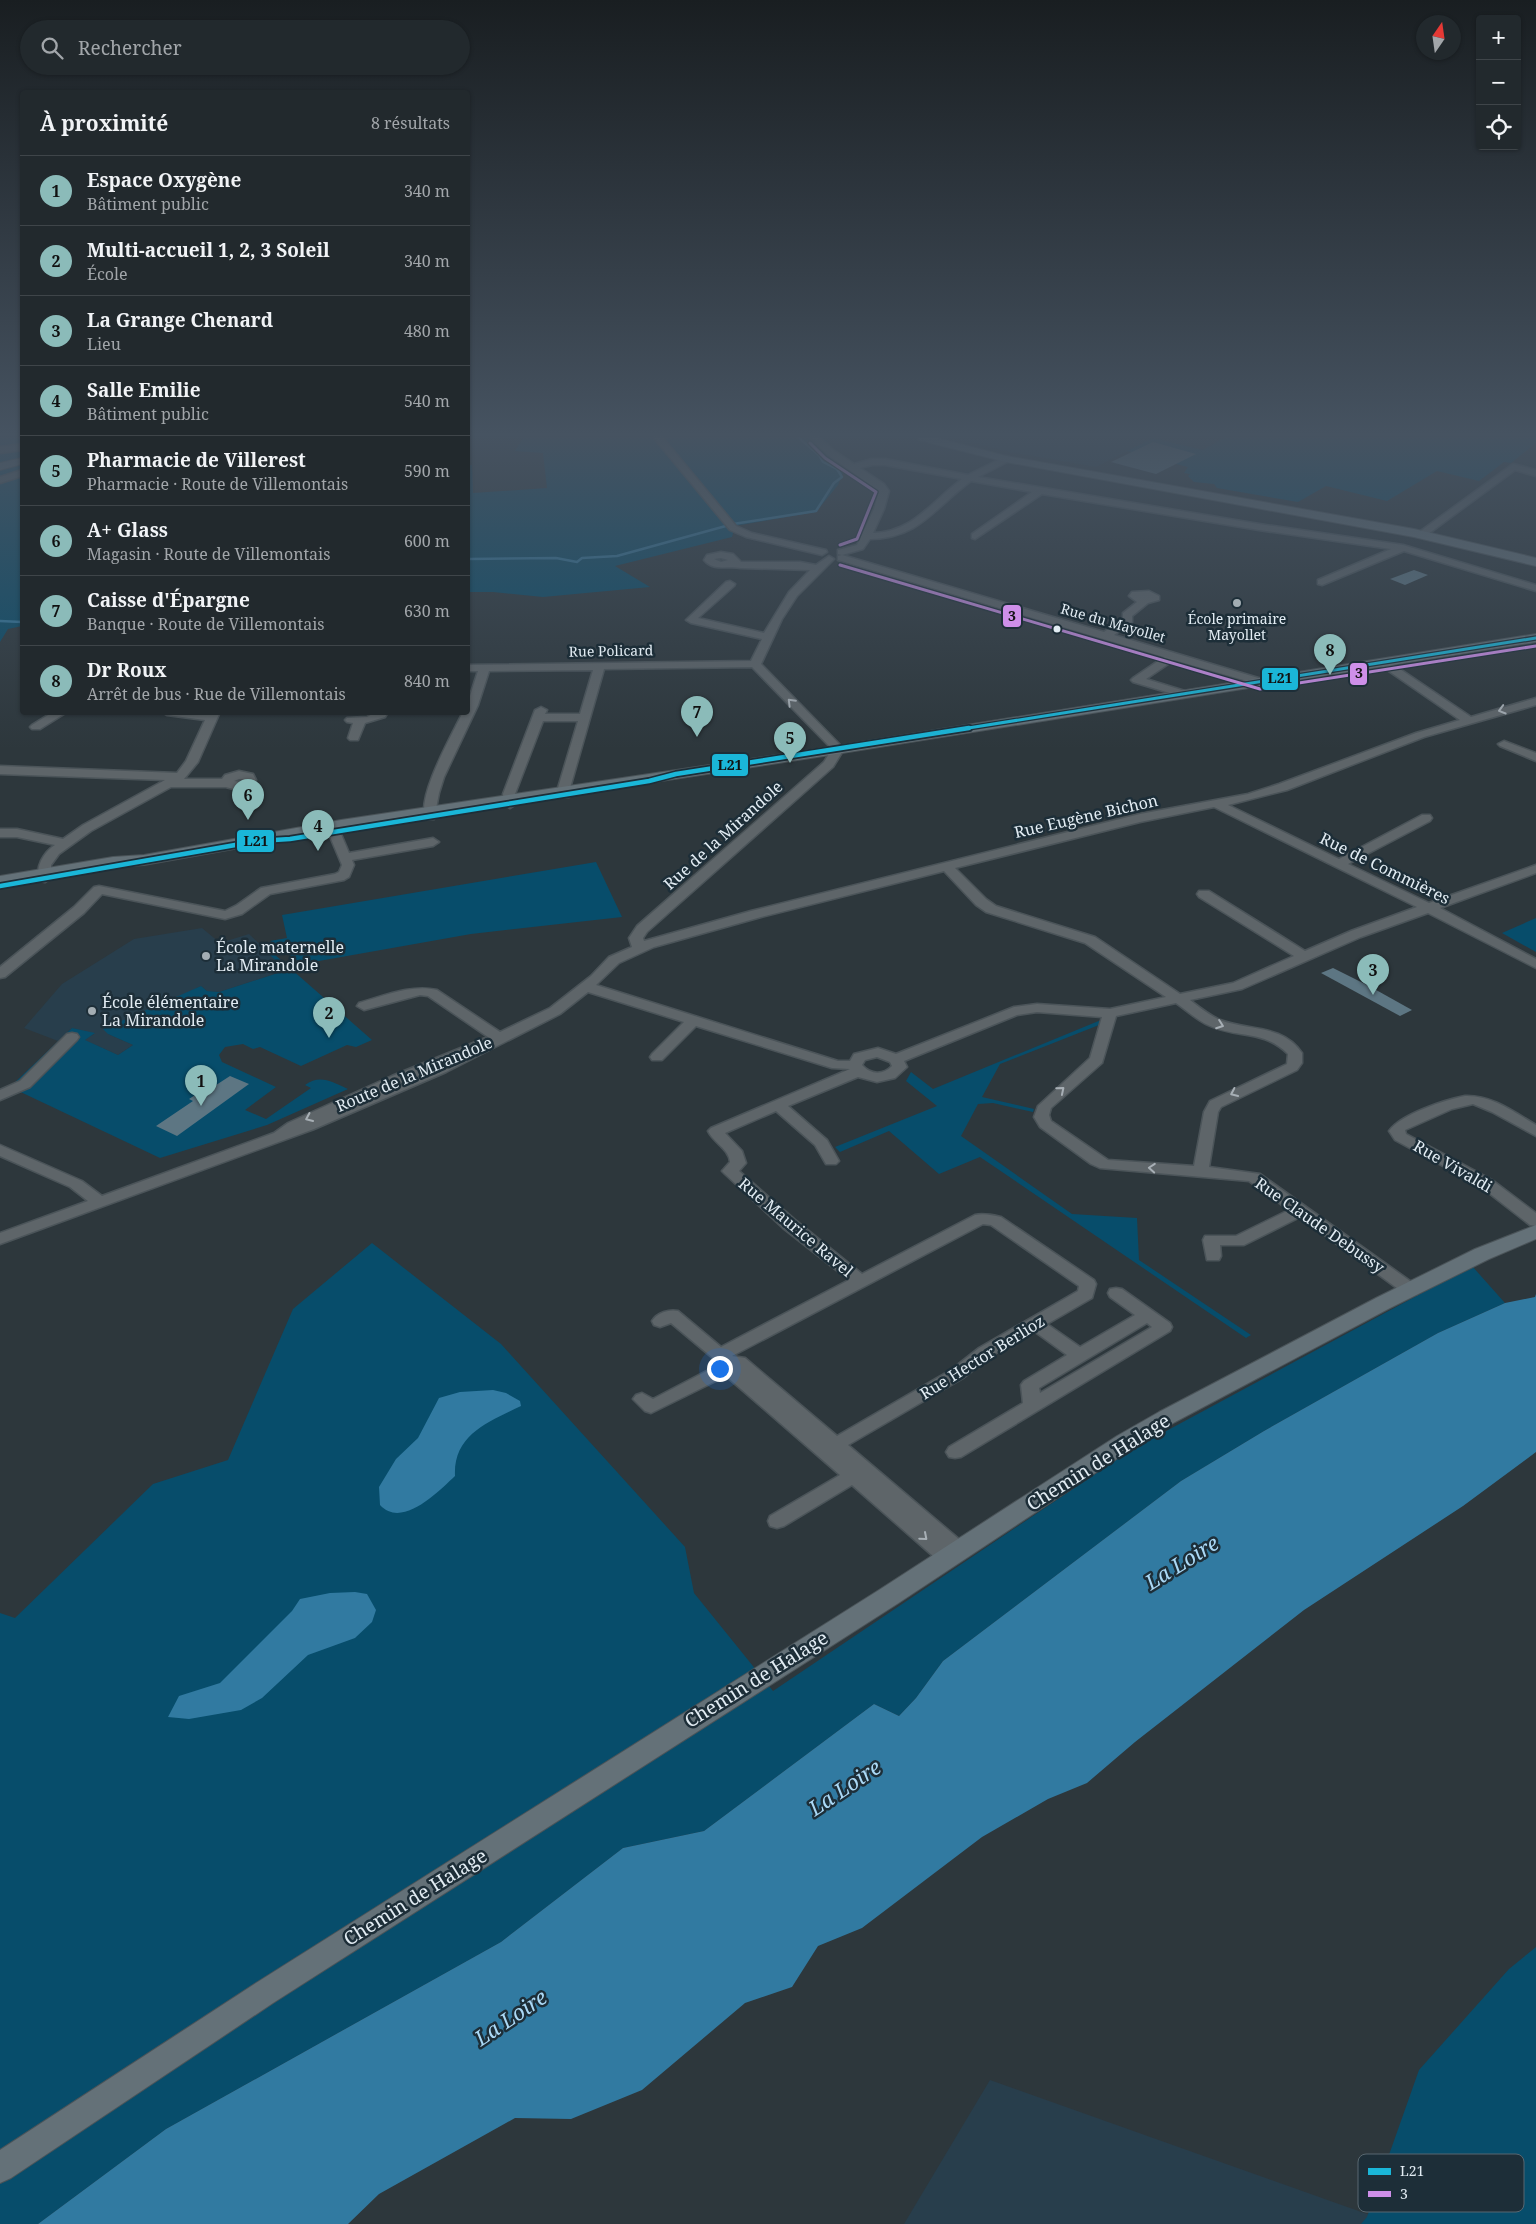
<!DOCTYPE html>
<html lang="fr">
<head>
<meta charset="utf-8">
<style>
	:root { --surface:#22292d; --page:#2e3539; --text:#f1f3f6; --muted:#a2a6aa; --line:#3f4549; --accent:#8bbbb9 }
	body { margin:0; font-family:"Noto Serif",serif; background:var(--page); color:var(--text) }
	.controls { position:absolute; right:15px; top:15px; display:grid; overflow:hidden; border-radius:5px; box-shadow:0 1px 4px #0004 }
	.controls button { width:45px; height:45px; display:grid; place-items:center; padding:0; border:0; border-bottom:1px solid var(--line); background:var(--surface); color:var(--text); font:25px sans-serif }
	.compass { position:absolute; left:1416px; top:15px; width:45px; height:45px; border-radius:50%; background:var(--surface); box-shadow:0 1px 4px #0004; rotate:13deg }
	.you { position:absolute; left:719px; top:1368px; width:18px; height:18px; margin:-12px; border:4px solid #fff; border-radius:50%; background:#1a73e8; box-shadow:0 0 0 8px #1a73e833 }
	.badge { display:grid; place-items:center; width:32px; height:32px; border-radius:50%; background:var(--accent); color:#111; font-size:16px; font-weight:700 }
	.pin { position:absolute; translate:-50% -41px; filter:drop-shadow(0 1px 2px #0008) }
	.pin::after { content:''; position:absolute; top:26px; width:18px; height:15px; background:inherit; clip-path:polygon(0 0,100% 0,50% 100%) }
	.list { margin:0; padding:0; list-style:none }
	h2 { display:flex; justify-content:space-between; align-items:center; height:65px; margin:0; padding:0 20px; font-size:21px }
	h2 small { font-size:16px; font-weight:400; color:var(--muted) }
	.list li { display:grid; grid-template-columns:32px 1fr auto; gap:15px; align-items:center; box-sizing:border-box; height:70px; padding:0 20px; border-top:1px solid var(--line) }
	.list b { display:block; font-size:19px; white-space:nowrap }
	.list p { margin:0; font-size:16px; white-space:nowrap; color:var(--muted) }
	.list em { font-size:16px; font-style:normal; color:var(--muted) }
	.icon { flex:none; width:28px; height:28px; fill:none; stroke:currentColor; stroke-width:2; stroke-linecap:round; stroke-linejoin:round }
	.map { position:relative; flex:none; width:1536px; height:2224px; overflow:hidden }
	.search { position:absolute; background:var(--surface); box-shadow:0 1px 4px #0004; left:20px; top:20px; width:450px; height:55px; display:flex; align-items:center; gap:12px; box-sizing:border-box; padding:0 18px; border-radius:28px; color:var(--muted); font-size:19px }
	.panel { position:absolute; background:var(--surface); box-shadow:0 1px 4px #0004; left:20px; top:90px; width:450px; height:625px; border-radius:5px }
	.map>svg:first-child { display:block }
	.built { fill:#283e4c }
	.green { fill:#074d6b }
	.water { fill:#317aa1 }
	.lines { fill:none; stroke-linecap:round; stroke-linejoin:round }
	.stream { stroke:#317aa1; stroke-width:2.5 }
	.building { fill:#5d7683 }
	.minor-casing { stroke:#4b5459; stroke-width:3 }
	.major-casing { stroke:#4b5459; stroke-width:2 }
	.minor { fill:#5e6569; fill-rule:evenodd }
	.major { fill:#647178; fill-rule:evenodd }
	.bus-1-far1-casing { stroke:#1d2e38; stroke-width:5.5 }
	.bus-1-casing { stroke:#1d2e38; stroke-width:8 }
	.bus-2-casing { stroke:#1d2e38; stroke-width:5.5 }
	.bus-1-far1 { stroke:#1ab6d8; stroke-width:3 }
	.bus-1 { stroke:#1ab6d8; stroke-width:4.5 }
	.bus-2 { stroke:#ce8fe9; stroke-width:3 }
	.oneway { stroke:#a7afb5 }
	.poi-dot { fill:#a3adb3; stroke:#1d2e38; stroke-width:2 }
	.bus-dot { fill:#e2ecf3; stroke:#1d2e38; stroke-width:2 }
	.labels { text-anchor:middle; stroke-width:5; stroke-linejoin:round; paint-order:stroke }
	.far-poi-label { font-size:14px; fill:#e2ecf3; stroke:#1d2e38 }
	.far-street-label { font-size:14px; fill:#e2ecf3; stroke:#1d2e38 }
	.street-label { font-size:16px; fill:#e2ecf3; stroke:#1d2e38 }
	.poi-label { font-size:16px; fill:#e2ecf3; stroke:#1d2e38; text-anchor:start }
	.near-street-label { font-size:19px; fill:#e2ecf3; stroke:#1d2e38 }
	.near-water-label { font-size:21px; font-style:italic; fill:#abd9f6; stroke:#1d2e38 }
	.key { fill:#1d2e38; stroke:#586770; stroke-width:1 }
	.key-label { font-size:14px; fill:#e2ecf3 }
	.line-badge { stroke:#1d2e38; stroke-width:2 }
	.pale-badge-label { font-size:14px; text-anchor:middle; font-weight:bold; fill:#111 }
</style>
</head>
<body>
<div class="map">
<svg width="1536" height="2224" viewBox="0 0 1536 2224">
	<rect width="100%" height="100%" fill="#2d373c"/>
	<g class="built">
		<polygon points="955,438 1153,438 1096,467 1010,452"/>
		<polygon points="1157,438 1224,438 1203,450"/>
		<polygon points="202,928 220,943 249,934 287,970 219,992 207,991 201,986 108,1034 133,1045 118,1055 84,1040 94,1034 72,1028 58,1041 24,1028 62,984 134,939"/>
		<polygon points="990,2080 1395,2224 904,2224"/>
	</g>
	<g class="green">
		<polygon points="0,438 22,438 22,626 8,629 0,642"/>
		<polygon points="523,438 824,438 845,468 838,485 816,512 735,526 732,537 615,566 650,587 543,597 493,592 468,592 468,465 472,465 473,493 547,488 543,453 515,451"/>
		<polygon points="1153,438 1203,450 1224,438 1536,438 1536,443 1511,463 1504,462 1479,481 1437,471 1387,501 1326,486 1298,502 1217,488 1214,484 1194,482 1188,476 1190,474 1184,473 1188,467 1127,451"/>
		<polygon points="596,862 622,917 471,934 302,964 270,941 287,938 282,915"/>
		<polygon points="1536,918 1536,952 1502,933"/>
		<path d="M264 950 274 954 372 1040 356 1047 347 1045 301 1066 260 1047 253 1049 243 1044 225 1047 219 1055 222 1062 276 1087 245 1110 266 1119 311 1088 305 1085C320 1074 332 1082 348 1089L267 1125 160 1158 10 1087 72 1028 95 1033 85 1040 118 1055 133 1045 108 1034 103 1029 201 986 207 991 219 992 287 970Z"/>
		<polygon points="1101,1020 1099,1025 1000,1064 982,1097 1034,1109 1033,1112 993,1103 978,1104 961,1136 1072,1214 1137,1218 1139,1260 1251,1335 1246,1338 980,1157 939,1174 889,1131 840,1152 835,1147 937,1106 906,1081 911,1072 933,1089"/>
		<polygon points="372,1243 501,1344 685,1547 694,1593 773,1691 1131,1450 1472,1266 1505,1303 1438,1333 1264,1431 1181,1481 943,1661 916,1698 899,1716 874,1704 704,1831 623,1848 501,1942 166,2129 38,2224 0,2224 0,1613 15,1618 153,1484 228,1460 293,1309"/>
		<polygon points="1536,1947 1536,2224 1361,2224 1367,2217 1419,2070 1509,1969"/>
	</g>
	<g class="water">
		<polygon points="1536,1294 1536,1452 1463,1506 1304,1610 1135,1742 1087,1783 1048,1799 982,1837 862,1928 818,1946 792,1987 745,2003 642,2090 571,2119 515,2118 379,2194 348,2224 38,2224 166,2129 501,1942 623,1848 704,1831 874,1704 899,1716 916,1698 943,1661 1181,1481 1264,1431 1438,1333 1505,1303 1535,1297"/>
		<path d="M493 1390 506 1393 520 1401 521 1406C490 1421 453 1434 455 1476 438 1492 402 1529 380 1505L379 1487 396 1459 418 1438 439 1398 460 1392Z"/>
		<polygon points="355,1592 367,1594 376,1610 372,1622 355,1638 308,1655 262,1698 241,1710 189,1719 168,1717 179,1696 220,1683 292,1611 300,1599 330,1593"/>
	</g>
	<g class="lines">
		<g class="stream">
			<polyline points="468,559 556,558 577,562 582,558 617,556 733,524 816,511 834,483 842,477 837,469 823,462 819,455 799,438"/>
			<polyline points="0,621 22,622"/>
		</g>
	</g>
	<g class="building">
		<polygon points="1153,442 1196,454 1156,474 1111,462"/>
		<polygon points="1414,570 1428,575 1405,585 1390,579"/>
		<polygon points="1333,968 1369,986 1412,1010 1400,1016 1321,973"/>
		<polygon points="230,1076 249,1084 177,1136 156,1126 193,1101 189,1099 209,1086 213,1087"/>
	</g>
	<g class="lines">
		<g class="minor-casing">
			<g id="minor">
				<polygon points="654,438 663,438 736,526 752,533 826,550 827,552 822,555 746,537 730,530"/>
				<path d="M811 438H820L833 450 854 464 872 459H885L968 475 1006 456 1009 457V461L978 477 1259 524 1403 545 1536 585V591L1404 551 1322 585 1318 584V580L1391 549 1259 530 1042 494 975 539 972 538V534L1032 492 971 481C934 508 920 538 870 539L863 549 842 555 838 554V550L857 545 858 543 874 509 879 491 827 454ZM872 465H885L962 479C931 502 913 532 873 533L884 509 889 491 884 484 860 468Z"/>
				<polygon points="22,444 22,450 0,453 0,447"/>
				<polygon points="1513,464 1536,470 1536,476 1515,470 1424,537 1418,537 1418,533"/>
				<polygon points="22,470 22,476 0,483 0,477"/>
				<path d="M721 552 733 554 741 562H800L816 565 829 556 834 559 797 596 782 619 761 664 844 749 833 767 647 932 643 938 644 941 751 911 1140 814 1248 794 1279 784 1416 733 1460 720 1380 665 1379 663 1380 661H1388L1471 717 1536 698V705L1424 737 1287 790 1228 805 1339 859 1422 815H1430L1432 818 1430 821 1348 864 1429 903 1536 865V873L1440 908 1536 959V968L1428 913 1361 937 1242 989 1190 1000C1199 1007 1209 1015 1220 1020 1249 1031 1282 1024 1302 1053V1063L1297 1070 1221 1107 1218 1112 1209 1167 1260 1174 1417 1286 1419 1290 1417 1294 1411 1295 1405 1294 1300 1217 1244 1245H1220L1221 1256 1219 1260H1207L1203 1240 1205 1236H1236L1289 1210 1249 1181 1100 1168 1091 1164 1040 1127 1034 1117 1038 1106 1090 1058 1102 1017 1037 1012 1017 1015 904 1061 907 1067 895 1078 877 1082 858 1077 788 1106 827 1140 839 1161 836 1164H826L815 1145 776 1111 725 1133 742 1151 746 1163 739 1171 795 1220 862 1274 975 1215C984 1213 992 1215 1001 1217L1094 1280 1096 1284 1092 1298 1047 1324 1080 1347 1135 1315 1110 1297 1108 1293 1110 1289 1116 1288 1122 1289 1170 1323 1172 1327 1170 1331 961 1457 955 1458 949 1457 946 1452 949 1447 1023 1403 1021 1385 1024 1381 1067 1355 1034 1331 991 1356 963 1378 848 1445 967 1546 969 1551 967 1556 957 1557 955 1563 948 1565 941 1563 852 1485 784 1526 777 1528 770 1526 768 1521 770 1516 840 1475 726 1376 651 1413 645 1411 633 1399 636 1395 642 1393 653 1399 720 1364 671 1323 660 1327 654 1325 652 1321C657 1313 669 1309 678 1311L721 1347 849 1280 783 1228 725 1174 722 1171 730 1162C729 1149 714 1143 708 1131L711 1128 850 1069 832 1068 696 1026 662 1060H652L650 1057 652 1054 684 1022 588 992 560 1014 446 1072 314 1129 0 1244V1233L88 1201 70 1187 0 1156V1145L82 1181 102 1196 274 1133 288 1123 392 1076 488 1037 428 996 420 995 364 1010 357 1006 359 1003C384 996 411 984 437 990L500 1032 550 1008 591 976 609 957 632 947 629 938 637 926 824 762 832 749 752 667 604 669 570 788 571 794 569 797H561L558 788 578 721H543L515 794 516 804 510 808 504 804 503 794 535 710 541 707 547 710 545 714H580L593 670 489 671 478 705 444 777 439 793 434 819H426C415 799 453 733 463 712H468V702L478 671H468V665L751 661 762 639 691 623 686 620 726 582 730 581 735 584 734 586 698 618 764 633 789 592 810 570 741 568C728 565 714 572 704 560L707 555ZM721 558 728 560 721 562 714 559ZM1214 807 1417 907 1351 931 1305 951 1209 891H1199L1197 894 1199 897 1294 956 1233 983 1180 994 1095 937 996 906 986 899 955 868 1140 822ZM944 871 976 905 986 912 1085 943 1166 997 1110 1009 1037 1004 1014 1007 896 1054 878 1048 854 1054 850 1061H838L596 985 619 963 654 947 761 917ZM1176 1003C1186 1010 1197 1020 1208 1025 1237 1039 1263 1029 1288 1054L1287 1064 1210 1101 1204 1112 1194 1166 1108 1160 1051 1121 1049 1115 1051 1108 1102 1063 1116 1016ZM877 1057 890 1062 892 1066C883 1075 871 1075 862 1065L865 1060ZM983 1224 991 1225 1079 1286 1078 1291 979 1348 951 1370 837 1436 745 1358 732 1356ZM1147 1323 1152 1327 1040 1393 1039 1388Z"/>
				<polygon points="842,555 1104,632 1123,619 1123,613 1137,602 1129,596 1132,592 1149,591 1159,596 1159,600 1148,603 1132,616 1132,622 1114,635 1265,680 1267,682 1261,685 1174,660 1146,679 1188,692 1190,694 1188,696 1180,696 1133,682 1131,680 1133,678 1164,657 838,560 838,556"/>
				<polygon points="53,712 67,712 40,729 32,729 30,727 32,725"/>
				<path d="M162 712H220L198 762 184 779H222L225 775 239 771 253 774 256 780 248 788 237 790 226 787H171L91 831 59 854 51 865V878L45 882 40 881C34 868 44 852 55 845L17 837H0V829H17L63 839 83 825 165 780 0 774V766L177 773 186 761 205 720 167 715ZM239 779H243L240 782 234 781Z"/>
				<polygon points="376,712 388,712 385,717 365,723 358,740 350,740 348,738 353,723 347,722 345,720 347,718 367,717"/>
				<polygon points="1504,741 1536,753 1536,761 1500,746 1498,744"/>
				<polygon points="332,823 338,827 349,853 433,838 439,842 433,846 352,860 354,865 349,877 344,880 270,894 242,914 225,919 102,894 84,913 5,977 0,978 0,967 74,907 94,887 99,886 225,911 237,905 261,888 335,874 339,872 342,865 326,827"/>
				<polygon points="72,1033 77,1034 79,1037 77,1040 30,1087 0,1100 0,1090 20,1081 67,1034"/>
				<path d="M1465 1096C1492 1095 1514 1112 1536 1125V1136L1492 1112 1473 1104 1452 1109 1405 1130 1406 1134 1492 1180 1536 1213V1226L1530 1225 1480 1186 1395 1140 1389 1131C1401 1114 1445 1100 1465 1096Z"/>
			</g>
		</g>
		<g class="major-casing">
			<g id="major">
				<polygon points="918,438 937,438 1006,456 1414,529 1536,558 1536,566 1414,537 1006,462 919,440"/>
				<polygon points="22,458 22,464 0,470 0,463"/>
				<polygon points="1536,634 1536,642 817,757 341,830 144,865 113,867 0,886 0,876 113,857 144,855 341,820 817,749"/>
				<polygon points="1536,1225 1536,1239 1489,1259 1390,1308 1175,1422 1133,1448 897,1604 273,2003 11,2178 0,2183 0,2150 253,1985 879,1590 1117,1436 1159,1412 1376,1298 1475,1249"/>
			</g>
		</g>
		<use href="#minor" class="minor"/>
		<use href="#major" class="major"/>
		<g class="bus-1-far1-casing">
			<polyline id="bus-1-far1" points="962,729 1536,638"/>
		</g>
		<g class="bus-1-casing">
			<polyline id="bus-1" points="0,886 258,841 290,839 649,781 676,774 969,728"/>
		</g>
		<g class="bus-2-casing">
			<g id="bus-2">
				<polyline points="810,443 825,458 876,492 857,539 840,545"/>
				<polyline points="840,565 1260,689 1536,646"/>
			</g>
		</g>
		<use href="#bus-1-far1" class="bus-1-far1"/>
		<use href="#bus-1" class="bus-1"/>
		<use href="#bus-2" class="bus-2"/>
	</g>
	<defs><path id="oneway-chevron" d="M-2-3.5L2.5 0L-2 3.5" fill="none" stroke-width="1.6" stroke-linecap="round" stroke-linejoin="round" transform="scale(1.25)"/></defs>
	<g class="oneway">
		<use href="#oneway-chevron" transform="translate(791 702) rotate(-135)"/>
		<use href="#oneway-chevron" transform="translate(1502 710) rotate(164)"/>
		<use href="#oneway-chevron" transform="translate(1220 1025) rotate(20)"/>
		<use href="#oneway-chevron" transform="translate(1061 1090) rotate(-40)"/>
		<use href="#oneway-chevron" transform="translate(1234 1093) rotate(155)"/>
		<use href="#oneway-chevron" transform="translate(309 1118) rotate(156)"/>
		<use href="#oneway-chevron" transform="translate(1152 1168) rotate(-176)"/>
		<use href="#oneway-chevron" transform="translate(924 1537) rotate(41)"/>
	</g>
	<linearGradient id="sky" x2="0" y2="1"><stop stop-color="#191e21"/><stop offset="0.58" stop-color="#465361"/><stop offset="1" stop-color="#465361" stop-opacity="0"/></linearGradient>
	<rect width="1536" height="749" fill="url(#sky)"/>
	<g class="poi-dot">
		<circle cx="1237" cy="603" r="5"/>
		<circle cx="206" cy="956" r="5"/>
		<circle cx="92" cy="1011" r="5"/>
	</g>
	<circle class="bus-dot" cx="1057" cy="629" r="4.5"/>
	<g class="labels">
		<g class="far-poi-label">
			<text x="1237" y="624">École primaire<tspan x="1237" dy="16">Mayollet</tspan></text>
		</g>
		<g class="far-street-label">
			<text transform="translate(1113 623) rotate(16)" y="5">Rue du Mayollet</text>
			<text transform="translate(611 651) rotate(-1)" y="5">Rue Policard</text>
		</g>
		<g class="street-label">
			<text transform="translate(1086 816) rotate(-13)" y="6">Rue Eugène Bichon</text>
			<text transform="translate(723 835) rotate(-42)" y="6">Rue de la Mirandole</text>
			<text transform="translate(1385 868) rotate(26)" y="6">Rue de Commières</text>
			<text transform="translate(414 1074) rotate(-23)" y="6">Route de la Mirandole</text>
			<text transform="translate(1453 1166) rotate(30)" y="6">Rue Vivaldi</text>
			<text transform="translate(1320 1225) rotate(35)" y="6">Rue Claude Debussy</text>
			<text transform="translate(796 1227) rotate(40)" y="6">Rue Maurice Ravel</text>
			<text transform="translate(982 1357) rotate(-32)" y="6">Rue Hector Berlioz</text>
		</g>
		<g class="poi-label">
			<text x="216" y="953">École maternelle<tspan x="216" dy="18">La Mirandole</tspan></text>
			<text x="102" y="1008">École élémentaire<tspan x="102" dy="18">La Mirandole</tspan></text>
		</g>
		<g class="near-street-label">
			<text transform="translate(1098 1462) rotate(-32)" y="7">Chemin de Halage</text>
			<text transform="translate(756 1679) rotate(-32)" y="7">Chemin de Halage</text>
			<text transform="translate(415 1897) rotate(-32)" y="7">Chemin de Halage</text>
		</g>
		<g class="near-water-label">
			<text transform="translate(1182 1563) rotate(-32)" y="7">La Loire</text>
			<text transform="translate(845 1788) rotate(-34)" y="7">La Loire</text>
			<text transform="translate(511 2018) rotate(-34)" y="7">La Loire</text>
		</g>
	</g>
	<rect x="1358" y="2154" width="166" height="58" rx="8" class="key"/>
	<rect x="1368" y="2168" width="23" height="7" fill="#1ab6d8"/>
	<rect x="1368" y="2191" width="23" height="6" fill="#ce8fe9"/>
	<g class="key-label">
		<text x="1400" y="2176">L21</text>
		<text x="1400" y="2199">3</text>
	</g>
	<g class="line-badge">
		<rect x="1002" y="604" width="20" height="24" rx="5" fill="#ce8fe9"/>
		<rect x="1349" y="662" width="19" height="24" rx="5" fill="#ce8fe9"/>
		<rect x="1261" y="667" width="38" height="24" rx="5" fill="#1ab6d8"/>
		<rect x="711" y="753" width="38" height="24" rx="5" fill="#1ab6d8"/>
		<rect x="236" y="829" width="39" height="24" rx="5" fill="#1ab6d8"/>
	</g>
	<g class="pale-badge-label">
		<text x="1012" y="621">3</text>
		<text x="1359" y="678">3</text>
		<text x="1280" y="683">L21</text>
		<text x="730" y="770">L21</text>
		<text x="256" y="846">L21</text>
	</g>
</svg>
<div class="controls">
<button>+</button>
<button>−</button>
<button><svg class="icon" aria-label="locate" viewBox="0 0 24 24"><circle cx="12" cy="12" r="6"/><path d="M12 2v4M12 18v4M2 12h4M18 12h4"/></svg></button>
</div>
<svg class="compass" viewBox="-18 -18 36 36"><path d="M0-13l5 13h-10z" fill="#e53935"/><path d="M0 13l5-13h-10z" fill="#a2a6aa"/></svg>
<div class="you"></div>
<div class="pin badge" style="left:201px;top:1106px">1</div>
<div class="pin badge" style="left:329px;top:1038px">2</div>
<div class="pin badge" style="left:1373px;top:995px">3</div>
<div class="pin badge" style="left:318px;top:851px">4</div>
<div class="pin badge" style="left:790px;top:763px">5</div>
<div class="pin badge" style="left:248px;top:820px">6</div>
<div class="pin badge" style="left:697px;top:737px">7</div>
<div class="pin badge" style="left:1330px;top:675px">8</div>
<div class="search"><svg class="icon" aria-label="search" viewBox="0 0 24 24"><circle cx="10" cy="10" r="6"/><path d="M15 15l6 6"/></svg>Rechercher</div>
<section class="panel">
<h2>À proximité<small>8 résultats</small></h2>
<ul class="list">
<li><span class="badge">1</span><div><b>Espace Oxygène</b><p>Bâtiment public</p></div><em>340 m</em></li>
<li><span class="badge">2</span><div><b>Multi-accueil 1, 2, 3 Soleil</b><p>École</p></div><em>340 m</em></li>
<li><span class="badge">3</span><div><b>La Grange Chenard</b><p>Lieu</p></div><em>480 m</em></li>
<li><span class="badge">4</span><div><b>Salle Emilie</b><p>Bâtiment public</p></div><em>540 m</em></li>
<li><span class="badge">5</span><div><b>Pharmacie de Villerest</b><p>Pharmacie · Route de Villemontais</p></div><em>590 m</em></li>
<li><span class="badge">6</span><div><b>A+ Glass</b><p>Magasin · Route de Villemontais</p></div><em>600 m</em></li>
<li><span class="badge">7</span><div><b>Caisse d'Épargne</b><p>Banque · Route de Villemontais</p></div><em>630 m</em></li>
<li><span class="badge">8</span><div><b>Dr Roux</b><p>Arrêt de bus · Rue de Villemontais</p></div><em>840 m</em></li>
</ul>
</section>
</div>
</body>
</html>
